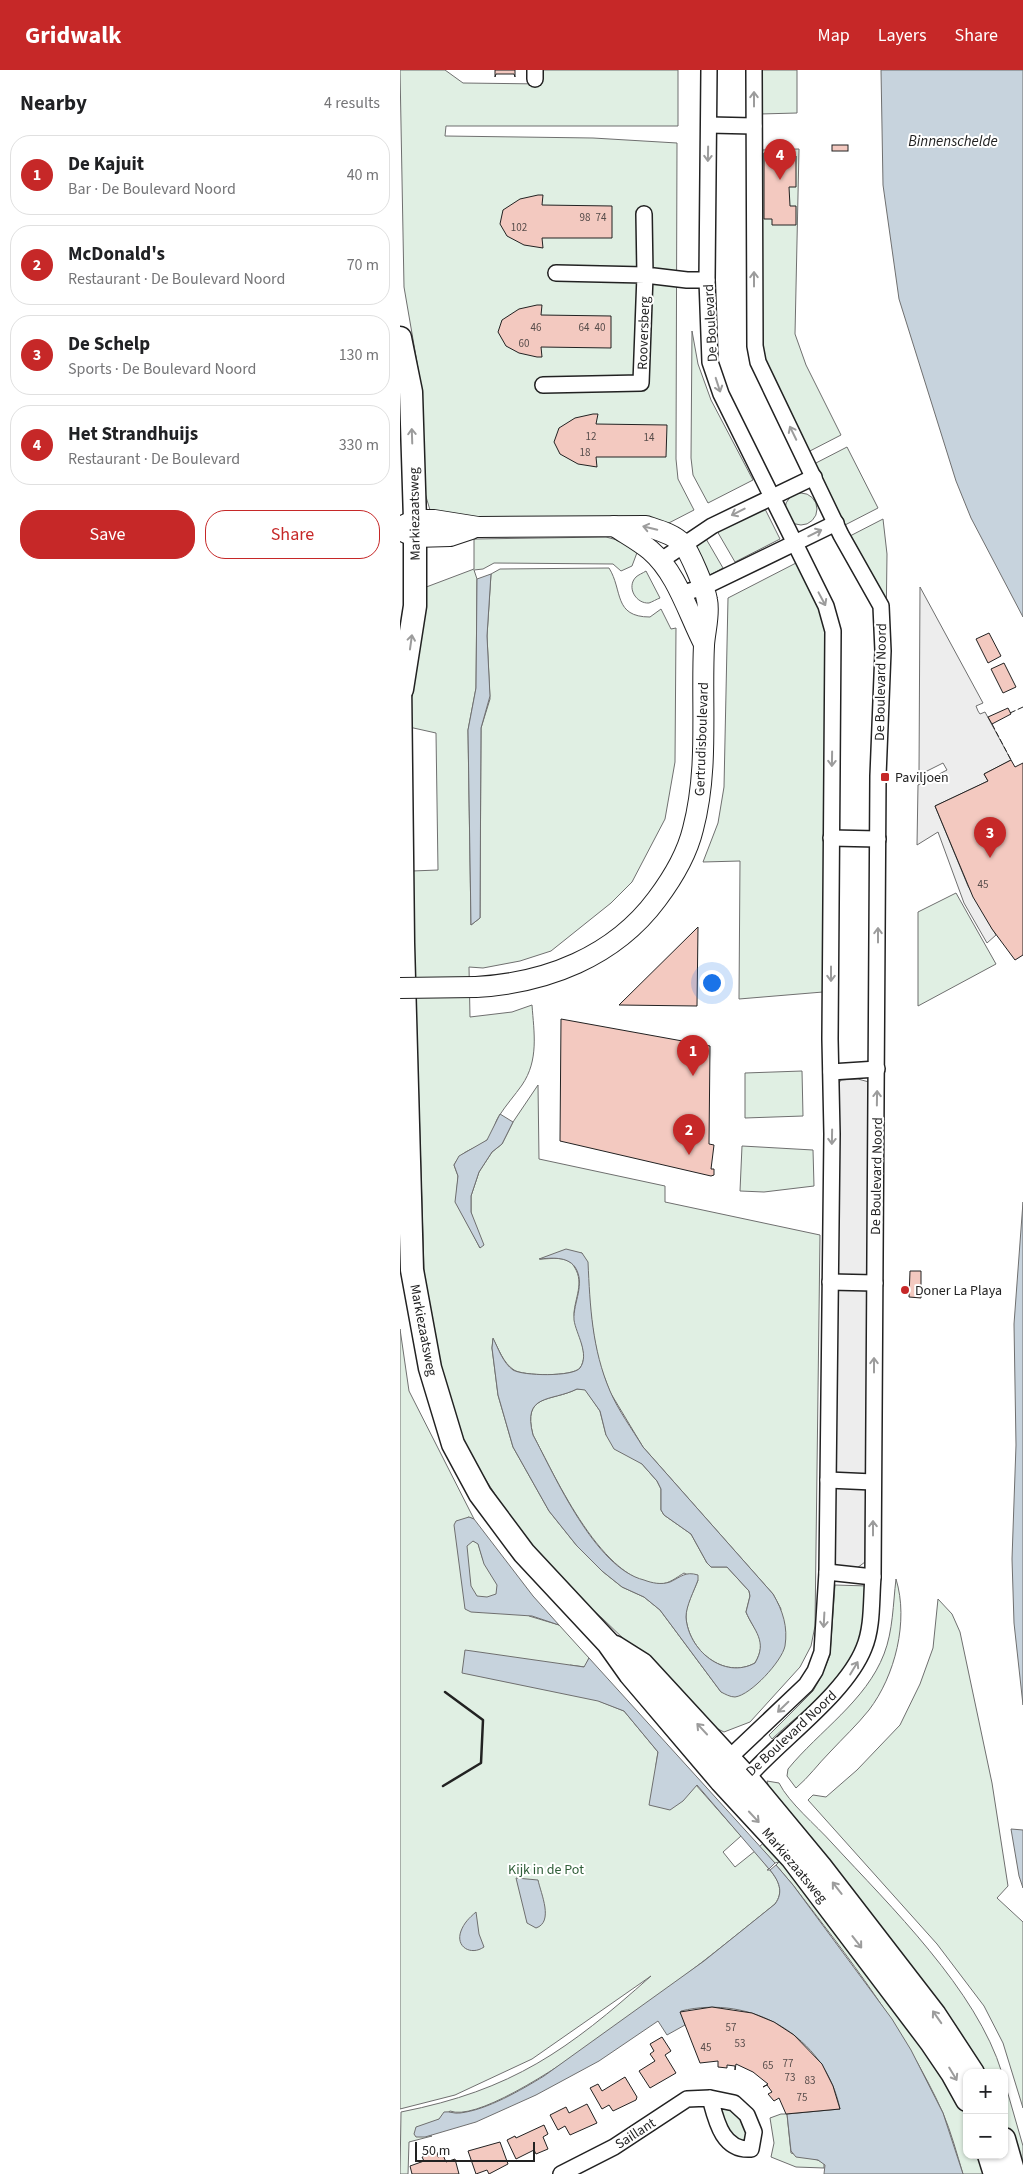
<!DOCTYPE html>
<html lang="en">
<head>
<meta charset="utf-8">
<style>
	:root { --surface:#fff; --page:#f6f6f6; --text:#202124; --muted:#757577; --line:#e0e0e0; --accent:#c62828 }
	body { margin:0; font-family:"Source Sans 3",sans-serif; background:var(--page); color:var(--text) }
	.controls { position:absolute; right:15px; bottom:15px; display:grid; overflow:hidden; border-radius:10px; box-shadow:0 1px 4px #0004 }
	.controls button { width:45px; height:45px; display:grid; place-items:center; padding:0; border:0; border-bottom:1px solid var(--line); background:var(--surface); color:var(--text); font:25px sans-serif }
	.scale { position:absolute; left:15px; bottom:12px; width:120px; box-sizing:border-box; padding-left:5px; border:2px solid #222; border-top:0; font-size:14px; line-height:18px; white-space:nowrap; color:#222; -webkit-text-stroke:4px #fff; paint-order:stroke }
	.you { position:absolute; left:311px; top:912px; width:18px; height:18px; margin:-12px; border:4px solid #fff; border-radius:50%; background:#1a73e8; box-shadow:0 0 0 8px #1a73e833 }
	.badge { display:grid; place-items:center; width:32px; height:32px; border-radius:50%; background:var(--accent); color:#fff; font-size:16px; font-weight:700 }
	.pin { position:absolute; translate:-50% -41px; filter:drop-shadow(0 1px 2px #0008) }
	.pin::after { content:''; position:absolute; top:26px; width:18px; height:15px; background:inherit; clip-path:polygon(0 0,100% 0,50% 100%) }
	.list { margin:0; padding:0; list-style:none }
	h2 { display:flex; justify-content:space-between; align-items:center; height:65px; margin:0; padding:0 20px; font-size:21px }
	h2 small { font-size:16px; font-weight:400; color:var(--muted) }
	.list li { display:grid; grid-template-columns:32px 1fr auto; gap:15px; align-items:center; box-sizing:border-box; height:80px; margin:0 10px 10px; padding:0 10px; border:1px solid var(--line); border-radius:20px }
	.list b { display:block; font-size:19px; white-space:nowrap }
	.list p { margin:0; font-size:16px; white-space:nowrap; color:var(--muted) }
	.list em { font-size:16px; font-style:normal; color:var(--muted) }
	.actions { display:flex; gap:10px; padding:15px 20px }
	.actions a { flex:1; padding:11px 0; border:1px solid var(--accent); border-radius:20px; text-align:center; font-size:18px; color:var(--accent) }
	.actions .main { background:var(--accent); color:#fff }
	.map { position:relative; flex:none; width:623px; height:2104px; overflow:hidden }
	header { display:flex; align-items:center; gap:30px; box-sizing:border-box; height:70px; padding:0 25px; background:var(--accent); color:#fff }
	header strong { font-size:24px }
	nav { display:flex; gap:28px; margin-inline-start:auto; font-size:18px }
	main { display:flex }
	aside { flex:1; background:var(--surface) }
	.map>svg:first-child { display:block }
	.green { fill:#e0efe3; stroke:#6f6f6f; fill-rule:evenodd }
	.parking { fill:#ededed; stroke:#6f6f6f }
	.water { fill:#c7d3dd; stroke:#6f6f6f; fill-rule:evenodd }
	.building { fill:#f3c9c0; stroke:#222 }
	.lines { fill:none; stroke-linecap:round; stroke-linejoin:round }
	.street-casing { stroke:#222; stroke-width:18 }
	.secondary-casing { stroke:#222; stroke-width:22 }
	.primary-casing { stroke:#222; stroke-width:25 }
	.street { stroke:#fff; stroke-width:15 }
	.secondary { stroke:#fff; stroke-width:20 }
	.primary { stroke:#fff; stroke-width:22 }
	.secondary-bridge-casing { stroke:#222; stroke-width:22; stroke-linecap:butt }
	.secondary-bridge { stroke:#fff; stroke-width:20 }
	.fence { stroke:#222; stroke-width:1; stroke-dasharray:6 2.5; stroke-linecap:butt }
	.wall { stroke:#222; stroke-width:2.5 }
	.oneway { stroke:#9c9c9c }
	.poi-dot { fill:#c62828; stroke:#fff; stroke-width:2 }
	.labels { text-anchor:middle; stroke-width:4; stroke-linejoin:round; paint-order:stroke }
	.number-label { font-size:11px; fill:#564c4a }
	.street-label { font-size:14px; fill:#222; stroke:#fff }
	.poi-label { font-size:14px; fill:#222; stroke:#fff; text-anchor:start }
	.park-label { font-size:14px; fill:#2f5e38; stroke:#fff }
	.water-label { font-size:15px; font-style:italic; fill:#222; stroke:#fff }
</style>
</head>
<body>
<header>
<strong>Gridwalk</strong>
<nav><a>Map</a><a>Layers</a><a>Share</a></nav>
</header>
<main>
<aside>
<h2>Nearby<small>4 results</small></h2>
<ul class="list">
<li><span class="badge">1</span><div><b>De Kajuit</b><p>Bar · De Boulevard Noord</p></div><em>40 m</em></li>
<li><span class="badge">2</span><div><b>McDonald's</b><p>Restaurant · De Boulevard Noord</p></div><em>70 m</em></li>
<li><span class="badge">3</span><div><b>De Schelp</b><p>Sports · De Boulevard Noord</p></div><em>130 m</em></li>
<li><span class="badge">4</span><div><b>Het Strandhuijs</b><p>Restaurant · De Boulevard</p></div><em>330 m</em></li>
</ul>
<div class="actions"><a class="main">Save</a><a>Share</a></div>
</aside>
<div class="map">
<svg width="623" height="2104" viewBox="0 0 623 2104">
	<rect width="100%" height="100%" fill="#fff"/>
	<g class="green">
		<polygon points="0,0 45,0 63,13 142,14 143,0 278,0 278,56 46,56 45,66 193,68 277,73 276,389 278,409 294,440 263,456 80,450 30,440 24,420 20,310 4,217"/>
		<polygon points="360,0 397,0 397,43 360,44"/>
		<polygon points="399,79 395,264 406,295 441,365 408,382 363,289 358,267 361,80"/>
		<polygon points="292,261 298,294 311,330 353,410 308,433 293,405 291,388"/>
		<polygon points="447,377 478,438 445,455 414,394"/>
		<circle cx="401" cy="439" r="16"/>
		<polygon points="364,437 380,469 335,492 317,461"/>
		<polygon points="483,449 487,484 486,559 450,466"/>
		<path d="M206 467 221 471 238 480 232 496 221 501 213 494 94 493 83 499 74 500 77 509 76 618 68 660 71 855 80 848 81 658 90 629 87 566 91 504 100 499 209 498C223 520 213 547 250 547L261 539 271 559 276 558 275 692 265 749 232 812 211 833 151 881 120 891 83 898 69 897 70 947 112 942 132 935C134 963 139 990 122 1015 115 1025 106 1035 99 1046 94 1053 94 1064 87 1070 74 1081 63 1078 54 1095L58 1106 56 1132 80 1178 71 1142V1126L79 1102 92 1082 102 1074 113 1052 138 1015 139 1089 265 1116V1132L420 1165 415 1556 411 1576 400 1597 350 1652 324 1662 316 1658 202 1548 156 1508 114 1454 75 1393 48 1337 25 1235 12 801 38 800 36 663 9 657 21 519 74 499V469ZM182 1183 194 1267 199 1293 210 1322 243 1377 373 1524 381 1539 358 1613 321 1622 260 1540 244 1527 222 1517 202 1501 177 1476 149 1441 113 1377 98 1325 92 1278 93 1269C99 1279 103 1293 114 1300 123 1306 172 1307 180 1298 191 1283 174 1259 174 1243 175 1228 184 1213 175 1198 168 1185 152 1189 140 1189Z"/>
		<polygon points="305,467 323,498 310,505 291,474"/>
		<polygon points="396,493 425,550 427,561 423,922 339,929 340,791 303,792 318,753 324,717 328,528"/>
		<path d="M246 501 260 528C257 529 252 532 249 533 236 534 226 517 236 507 238 505 243 503 246 501Z"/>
		<polygon points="556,823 596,894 518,936 518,842"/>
		<polygon points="402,1001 403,1046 345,1048 345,1003"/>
		<polygon points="342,1076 413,1080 414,1116 364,1122 340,1121"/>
		<path d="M0 1259 9 1321 74 1449 68 1447 73 1471 78 1473 83 1490 129 1546 159 1555 189 1588 185 1597 170 1595 199 1631 224 1641 258 1682 256 1695 281 1731 296 1715 341 1766 323 1782 335 1797 355 1781 369 1799 367 1800H370C379 1811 384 1822 375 1834 329 1871 99 2060 50 2041L18 2065 32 2066 9 2072 8 2104H0L1 2042C113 2020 168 1980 251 1906L132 1989 55 2025 0 2039Z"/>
		<path d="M177 1319H185L200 1341 206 1365 242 1394 257 1411 261 1419V1440L264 1445 291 1464 307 1493 311 1497H327L349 1521 350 1526 346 1542C354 1562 369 1569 355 1593 324 1610 288 1580 286 1547 285 1536 294 1521 298 1510L284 1503C277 1507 269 1514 260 1514 203 1514 156 1408 133 1365 122 1323 151 1332 177 1319Z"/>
		<path d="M496 1509C509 1551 495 1606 469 1640 457 1655 443 1668 430 1682 418 1694 409 1707 396 1718L387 1706 388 1699C419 1661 466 1631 484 1584 493 1561 493 1534 496 1509Z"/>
		<path d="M435 1515 468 1516C468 1538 466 1565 455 1584 436 1618 400 1643 372 1669L369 1665 413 1621 421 1607 430 1585Z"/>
		<polygon points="538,1529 552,1544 560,1562 592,1713 608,1816 597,1828 623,1852 623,2038 603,1973 584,1936 537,1874 408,1730 413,1725 426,1727 457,1700 500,1655 520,1614 533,1578"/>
		<path d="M367 1711 379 1713C389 1733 416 1755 432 1773 490 1836 577 1920 602 2003H579L370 1722Z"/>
		<path d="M368 1769 395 1799 567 2041V2085H585L590 2104H563C557 2084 551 2062 543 2043 505 1959 448 1887 393 1815L376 1795 379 1792 375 1793 359 1777Z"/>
		<polygon points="604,2010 623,2076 623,2104 604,2058"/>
		<path d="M321 2038C336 2040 350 2054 345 2070L341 2071 330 2064 320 2040Z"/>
		<path d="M381 2044H387L391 2083C402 2087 414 2087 424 2093V2098L396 2097 371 2087 374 2073 370 2048Z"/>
	</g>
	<g class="parking">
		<polygon points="520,517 583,633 576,636 578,641 580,644 585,642 611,690 584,704 588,711 535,736 568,816 596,865 587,873 564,833 538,762 517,775 518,715 547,700 543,693 519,705"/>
		<polygon points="458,1009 469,1012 465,1492 457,1498 438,1496 435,1493 437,1016 441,1010"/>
	</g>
	<g class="water">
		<polygon points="481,0 623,0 623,547 571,448 556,411 499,229 483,115"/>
		<polygon points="91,504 87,566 90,626 81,658 80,848 71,855 68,660 76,618 77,509"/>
		<polygon points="100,1044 113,1052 102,1074 92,1082 79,1102 71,1126 71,1142 84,1175 80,1178 55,1132 58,1106 54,1095 59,1086 87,1070"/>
		<polygon points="623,1132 623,1635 614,1553 612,1489 616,1375 614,1254"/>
		<path d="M166 1179 182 1183 188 1192C190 1236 192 1279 210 1321 218 1340 232 1359 243 1377L373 1524C383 1541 388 1557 385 1576 382 1591 351 1625 335 1627 330 1627 325 1624 321 1622L260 1540 244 1527 222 1517 202 1501 177 1476 149 1441 113 1377 98 1325 92 1278 93 1268C98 1278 103 1293 113 1300 123 1306 173 1307 180 1298 190 1284 176 1264 174 1250 173 1232 186 1214 175 1197 167 1186 151 1188 139 1189ZM177 1319 185 1320 200 1341 206 1365 214 1379 242 1394 257 1411 261 1419V1440L264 1445 291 1464 307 1493 311 1497H327L349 1521 350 1526 346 1542C354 1561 368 1571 355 1593 324 1610 288 1580 286 1547 286 1536 294 1521 298 1510V1505C285 1501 281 1507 270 1512 261 1515 252 1513 244 1510 195 1498 155 1406 133 1365 122 1323 151 1332 177 1319Z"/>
		<path d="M69 1447 74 1449 133 1526 159 1555 132 1546 71 1542 65 1539 54 1455 56 1451ZM73 1471 78 1474 84 1494 97 1515 96 1524 87 1527 77 1526 71 1516 67 1476Z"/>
		<polygon points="65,1580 184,1597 189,1588 375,1793 369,1799 297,1715 283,1731 270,1740 249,1735 258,1682 224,1641 198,1631 62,1603"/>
		<polygon points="611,1759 623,1760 623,1818 619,1806"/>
		<path d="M376 1795 393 1815 492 1949 511 1980 543 2043 563 2104H424L425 2095 418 2090 396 2087 391 2081 387 2044 440 2039C425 1966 351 1924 281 1941L285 1955 267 1965 258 1951 199 1991 136 2025 76 2052 25 2067H16L14 2064 16 2057 39 2049 44 2042C50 2041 54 2044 60 2043 87 2040 121 2020 144 2006L304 1891 375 1834C384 1822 379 1811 370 1800Z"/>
		<path d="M116 1808 138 1810C141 1824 154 1852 136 1858L127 1853Z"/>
		<path d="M76 1842 79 1864 84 1877C71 1886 55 1877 61 1861 64 1853 69 1848 76 1842Z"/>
	</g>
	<g class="building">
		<polygon points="95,0 115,0 115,7 114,4 96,4 95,7"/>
		<rect x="432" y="75" width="16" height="6"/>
		<polygon points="373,77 384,77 384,86 396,86 396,117 389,117 390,136 396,136 396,155 372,155 372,149 364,149 364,83 373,83"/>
		<polygon points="138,125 143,125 142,135 212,136 212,168 142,168 143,178 124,175 107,166 100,154 103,140 120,129"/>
		<polygon points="137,235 142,235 141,245 211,246 211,278 141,277 142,287 137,287 119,283 106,276 98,262 102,250 119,239"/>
		<polygon points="193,344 198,344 196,354 267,355 266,387 196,387 197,397 178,394 160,384 154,372 159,358 175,348"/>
		<polygon points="589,563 601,586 588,593 576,569"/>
		<polygon points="604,593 616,617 603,623 591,599"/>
		<polygon points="608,638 611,644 592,654 588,647"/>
		<polygon points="611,690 615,697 623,693 623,885 615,890 592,859 573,827 535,736 588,711 584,704"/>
		<polygon points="298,857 297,936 219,935"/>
		<polygon points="161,949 310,976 309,1074 314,1075 311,1099 314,1099 314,1105 311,1106 160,1071"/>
		<polygon points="510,1201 521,1201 521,1228 509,1227"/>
		<polygon points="312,1937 352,1943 374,1952 394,1965 422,1994 433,2016 440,2039 386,2044 379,2028 374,2031 368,2024 372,2022 367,2015 363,2017 368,2014 353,2002 336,1994 335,2000 335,1996 327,1995 327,1998 318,1997 318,1991 300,1993 280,1942"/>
		<polygon points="262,1967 271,1981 265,1985 276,2003 250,2018 239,2001 255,1991 250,1984 254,1981 250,1974"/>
		<polygon points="225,2007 237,2027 236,2030 213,2041 209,2035 202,2039 190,2018 198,2014 202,2021"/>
		<polygon points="187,2034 197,2053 170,2065 165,2056 158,2060 150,2045 166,2037 169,2043"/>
		<polygon points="144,2055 148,2064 143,2067 148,2079 136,2084 134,2080 116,2089 107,2070 115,2066 116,2068"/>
		<polygon points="100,2072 108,2094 89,2104 87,2100 76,2104 68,2081"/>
		<polygon points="37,2082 38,2087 43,2085 46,2092 55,2089 59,2104 12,2104 10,2096 24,2091 22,2087"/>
	</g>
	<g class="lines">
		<g class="street-casing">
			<g id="street">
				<polyline points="309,0 307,210 310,292 321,324 426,536 433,561 430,969 432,1064 427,1502 422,1582 415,1601 406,1615 329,1688 327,1696"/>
				<polyline points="135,9 135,0"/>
				<polyline points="309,55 354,56"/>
				<polyline points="244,144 245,205 287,210 307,210"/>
				<polyline points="143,315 241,313 245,205 156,203"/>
				<polyline points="260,491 312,456 414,407"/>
				<polyline points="280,524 304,517 436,453"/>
				<polyline points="431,768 478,769"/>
				<polyline points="431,1002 477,999"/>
				<polyline points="430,1212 475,1213"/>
				<polyline points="428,1410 473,1412"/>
				<polyline points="427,1502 473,1507"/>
				<path d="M338 1709 347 1708C381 1669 446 1624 464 1578 473 1557 471 1529 473 1507L478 706 483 581 481 536 441 465 358 292 355 276 354 0"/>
				<path d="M161 2104 214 2077 287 2029 310 2028 334 2033 347 2045 354 2062 351 2079C322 2081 316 2050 310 2028"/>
			</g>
		</g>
		<g class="secondary-casing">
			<g id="secondary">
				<path d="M214 456C226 464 239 471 250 480 277 503 288 543 304 574"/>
				<path d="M0 457 15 450H34L78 457 246 456C258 460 274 464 283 474 290 483 305 518 307 530 310 544 305 560 304 575 301 636 309 699 293 759 287 784 272 809 257 829 214 887 146 913 76 917"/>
				<polyline points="0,460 15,467 50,466 71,459"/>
			</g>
		</g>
		<g class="primary-casing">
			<g id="primary">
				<polyline points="0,268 11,322 15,450 15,536 2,619"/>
				<polyline points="0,610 3,873 12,1200 30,1298 53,1374 80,1424 124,1483 208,1573 230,1604 321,1711 392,1788 531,1972 552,2003 567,2030"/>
				<polyline points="215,1577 242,1594 347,1708 420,1796 535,1945 573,2003"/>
				<polyline points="604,2069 614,2104"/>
				<polyline points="589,2085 595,2104"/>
			</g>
		</g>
		<use href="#street" class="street"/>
		<use href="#secondary" class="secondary"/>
		<use href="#primary" class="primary"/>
		<g class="secondary-bridge-casing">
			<polyline id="secondary-bridge" points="0,918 76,917"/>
		</g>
		<use href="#secondary-bridge" class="secondary-bridge"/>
		<g class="fence">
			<polyline points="610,643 623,637"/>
			<polyline points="592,654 611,690"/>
		</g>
		<polyline class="wall" points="43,1716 81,1693 83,1650 45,1622"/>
	</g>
	<defs><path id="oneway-shaft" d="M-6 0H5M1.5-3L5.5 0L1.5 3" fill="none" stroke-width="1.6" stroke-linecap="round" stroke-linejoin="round" transform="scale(1.25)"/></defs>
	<g class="oneway">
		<use href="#oneway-shaft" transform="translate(354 29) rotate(-90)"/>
		<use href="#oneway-shaft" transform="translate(308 84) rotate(91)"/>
		<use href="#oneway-shaft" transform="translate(354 209) rotate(-90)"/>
		<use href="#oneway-shaft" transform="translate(318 315) rotate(72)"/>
		<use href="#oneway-shaft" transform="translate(393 363) rotate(-116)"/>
		<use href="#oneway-shaft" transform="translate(12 366) rotate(-92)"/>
		<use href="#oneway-shaft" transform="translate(338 442) rotate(153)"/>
		<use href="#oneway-shaft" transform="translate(250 458) rotate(-166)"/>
		<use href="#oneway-shaft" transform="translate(415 463) rotate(-26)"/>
		<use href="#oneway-shaft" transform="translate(422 529) rotate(62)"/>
		<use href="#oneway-shaft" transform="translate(11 572) rotate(-82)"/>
		<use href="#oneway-shaft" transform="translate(432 689) rotate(91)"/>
		<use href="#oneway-shaft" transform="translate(478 865) rotate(-90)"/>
		<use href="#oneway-shaft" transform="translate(431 904) rotate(90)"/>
		<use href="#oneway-shaft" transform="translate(477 1028) rotate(-89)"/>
		<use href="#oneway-shaft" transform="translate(432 1067) rotate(91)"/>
		<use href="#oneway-shaft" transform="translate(474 1295) rotate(-90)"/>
		<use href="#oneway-shaft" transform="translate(473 1458) rotate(-90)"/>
		<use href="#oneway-shaft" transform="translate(424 1550) rotate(93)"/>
		<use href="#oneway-shaft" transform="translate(454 1598) rotate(-59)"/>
		<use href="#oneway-shaft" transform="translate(383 1637) rotate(136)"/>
		<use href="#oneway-shaft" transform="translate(302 1659) rotate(-133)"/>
		<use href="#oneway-shaft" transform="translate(354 1747) rotate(47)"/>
		<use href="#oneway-shaft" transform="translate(437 1818) rotate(-128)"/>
		<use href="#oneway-shaft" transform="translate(457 1872) rotate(52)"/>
		<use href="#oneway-shaft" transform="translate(537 1947) rotate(-125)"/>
		<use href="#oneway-shaft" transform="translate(553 2004) rotate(59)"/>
	</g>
	<g class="poi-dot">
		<rect x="480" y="702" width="10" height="10" rx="2.5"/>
		<circle cx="505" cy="1220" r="5"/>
	</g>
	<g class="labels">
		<g class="number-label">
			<text x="185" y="151">98</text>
			<text x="201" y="151">74</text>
			<text x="119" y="161">102</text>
			<text x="136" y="261">46</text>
			<text x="184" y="261">64</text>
			<text x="200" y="261">40</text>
			<text x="124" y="277">60</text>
			<text x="191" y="370">12</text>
			<text x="249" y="371">14</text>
			<text x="185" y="386">18</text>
			<text x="583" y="818">45</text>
			<text x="331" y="1961">57</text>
			<text x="340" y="1977">53</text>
			<text x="306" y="1981">45</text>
			<text x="388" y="1997">77</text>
			<text x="368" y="1999">65</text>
			<text x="390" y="2011">73</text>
			<text x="410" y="2014">83</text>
			<text x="402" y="2031">75</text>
		</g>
		<g class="street-label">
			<text transform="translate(310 253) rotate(-93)" y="5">De Boulevard</text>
			<text transform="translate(243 263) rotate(-88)" y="5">Rooversberg</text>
			<text transform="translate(14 444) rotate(-91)" y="5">Markiezaatsweg</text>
			<text transform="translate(480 612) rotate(-89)" y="5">De Boulevard Noord</text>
			<text transform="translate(301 669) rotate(-88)" y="5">Gertrudisboulevard</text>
			<text transform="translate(476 1106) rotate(-89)" y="5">De Boulevard Noord</text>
			<text transform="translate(24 1260) rotate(79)" y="5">Markiezaatsweg</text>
			<text transform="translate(391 1663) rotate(-43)" y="5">De Boulevard Noord</text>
			<text transform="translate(395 1795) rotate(50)" y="5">Markiezaatsweg</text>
			<text transform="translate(235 2063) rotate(-33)" y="5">Saillant</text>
		</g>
		<g class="poi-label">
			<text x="495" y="712">Paviljoen</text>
			<text x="515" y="1225">Doner La Playa</text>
		</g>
		<g class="park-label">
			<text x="146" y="1804">Kijk in de Pot</text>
		</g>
		<g class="water-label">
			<text x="553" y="76">Binnenschelde</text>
		</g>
	</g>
</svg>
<div class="controls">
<button>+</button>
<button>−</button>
</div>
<div class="scale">50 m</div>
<div class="you"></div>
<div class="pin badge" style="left:293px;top:1006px">1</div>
<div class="pin badge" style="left:289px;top:1085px">2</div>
<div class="pin badge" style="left:590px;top:788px">3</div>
<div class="pin badge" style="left:380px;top:110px">4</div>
</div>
</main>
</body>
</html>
